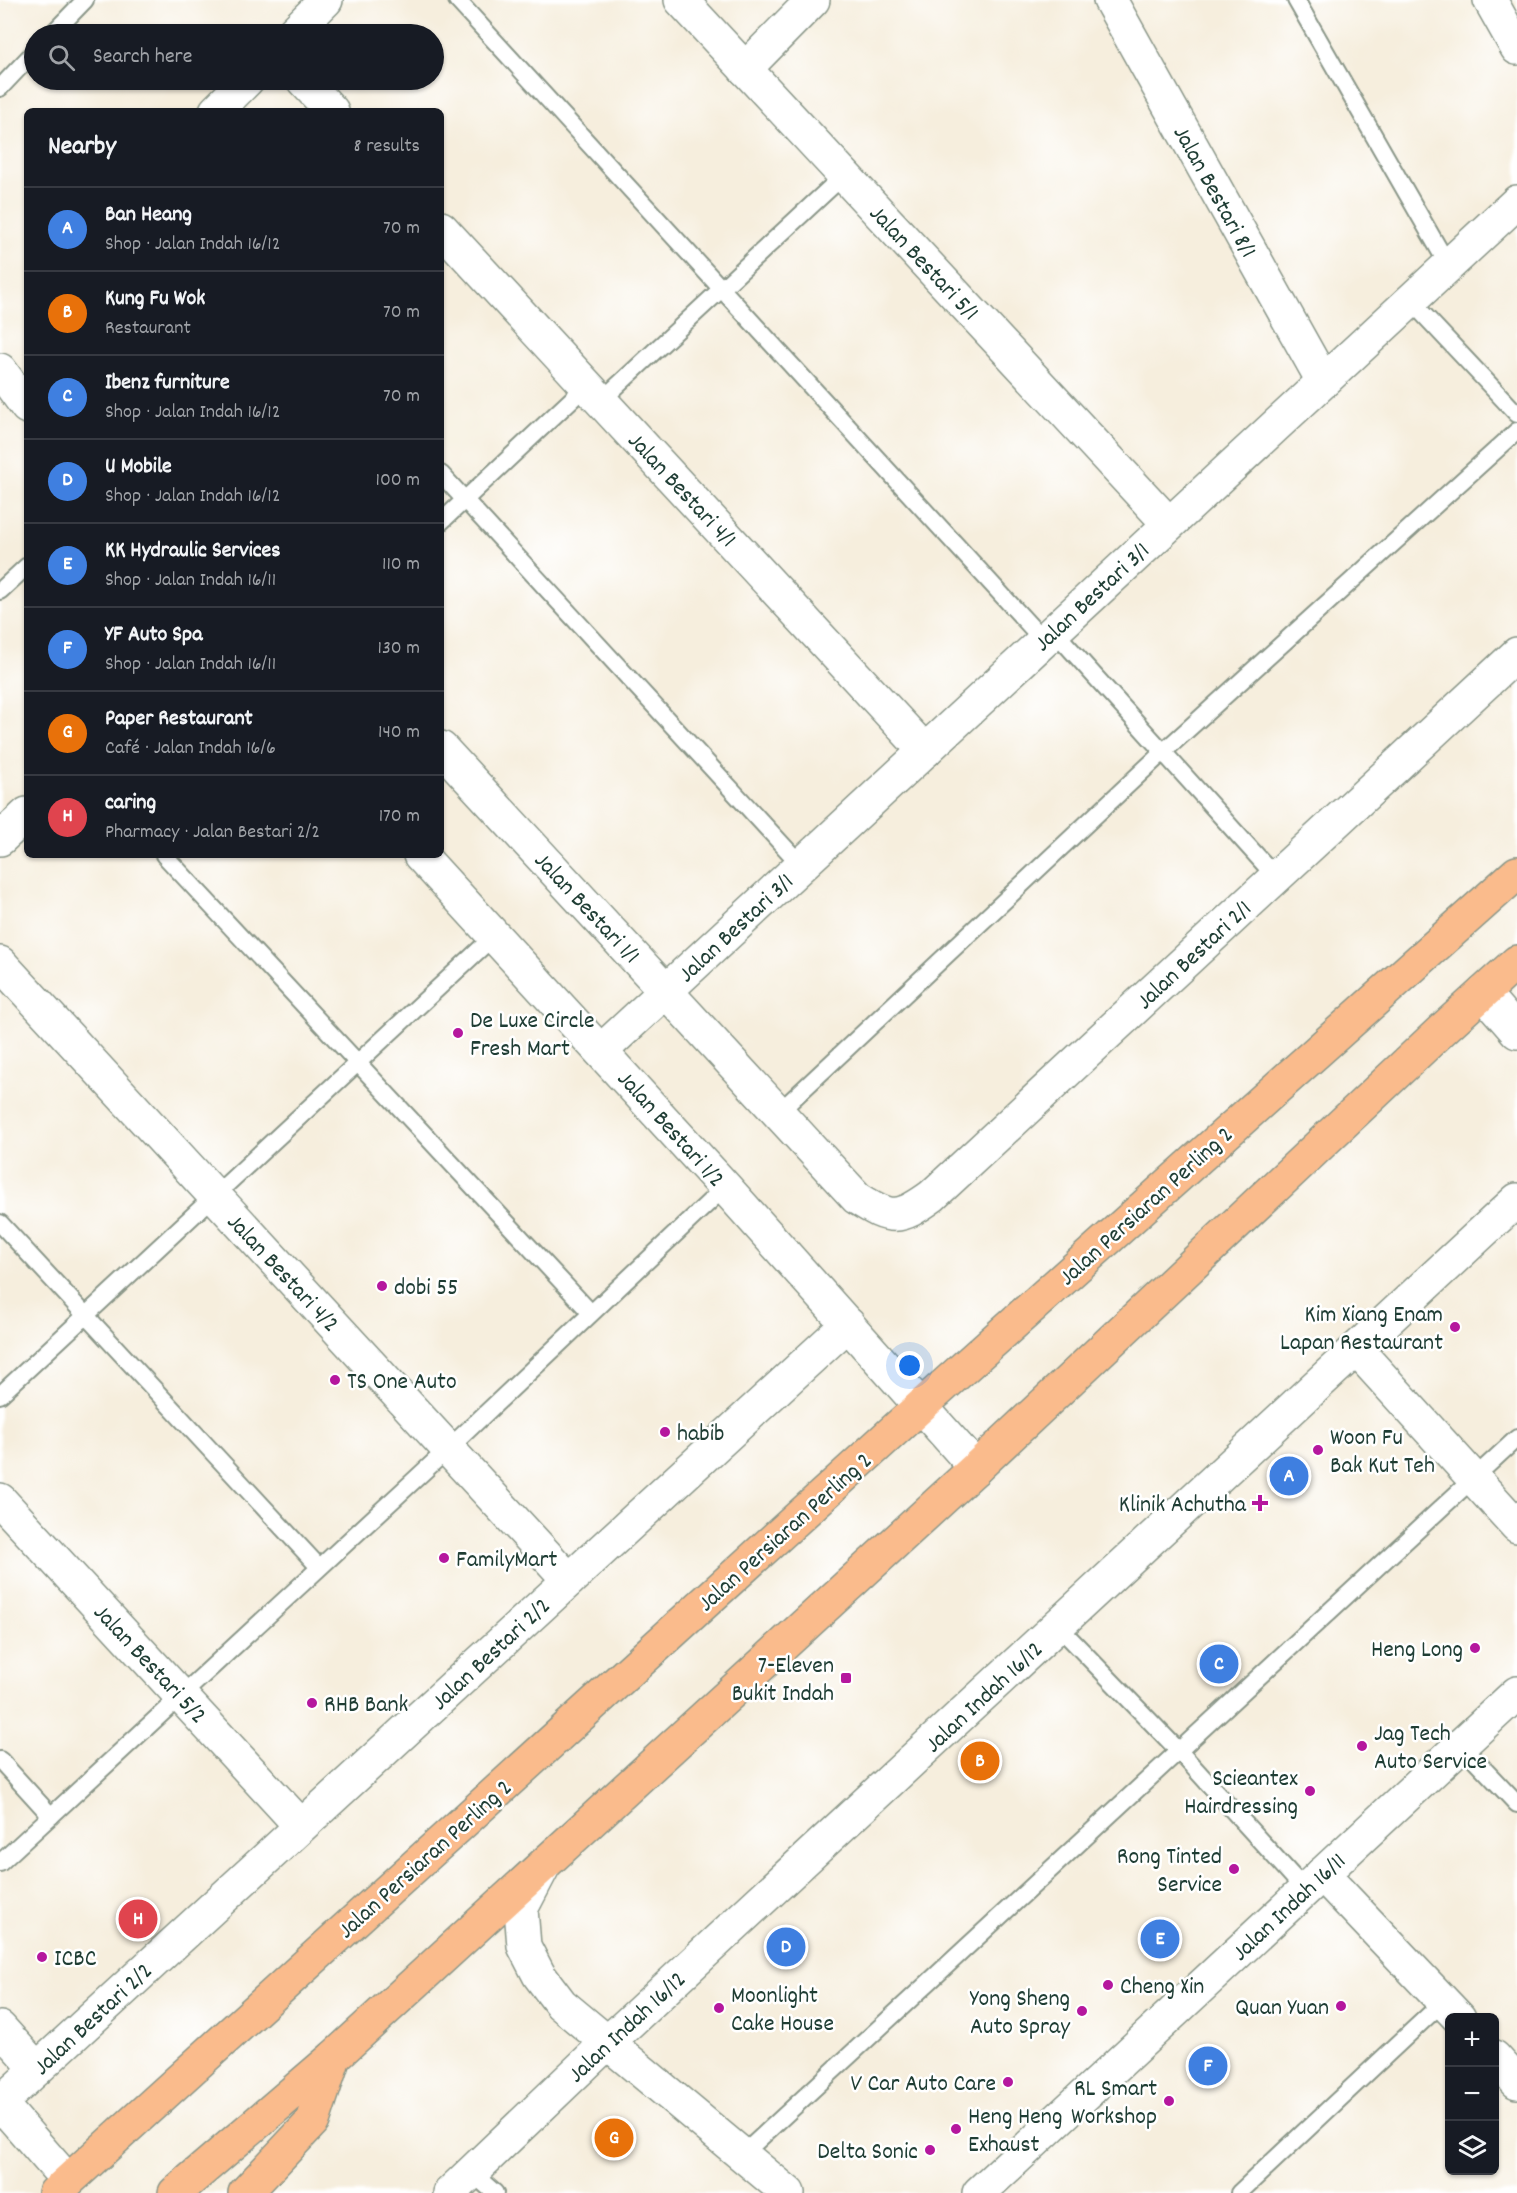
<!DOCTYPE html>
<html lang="en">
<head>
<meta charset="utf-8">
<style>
	:root { --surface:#171b24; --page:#20242c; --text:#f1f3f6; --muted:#9ea1a6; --line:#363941; --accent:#d690ce }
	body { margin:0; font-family:Dekko,sans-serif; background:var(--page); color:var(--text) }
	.controls { position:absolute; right:18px; bottom:18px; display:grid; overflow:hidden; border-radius:9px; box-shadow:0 2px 4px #0004 }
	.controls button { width:54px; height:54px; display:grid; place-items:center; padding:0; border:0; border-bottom:2px solid var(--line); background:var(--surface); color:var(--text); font:30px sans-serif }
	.you { position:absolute; left:910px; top:1366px; width:21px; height:21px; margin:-15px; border:4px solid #fff; border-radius:50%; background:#1a73e8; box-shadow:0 0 0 9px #1a73e833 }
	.badge { display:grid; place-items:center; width:39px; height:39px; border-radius:50%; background:var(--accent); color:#fff; font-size:20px; font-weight:700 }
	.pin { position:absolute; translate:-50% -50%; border:3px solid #fff; box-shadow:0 2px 6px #0006 }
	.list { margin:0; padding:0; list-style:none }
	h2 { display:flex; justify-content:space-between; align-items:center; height:78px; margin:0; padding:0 24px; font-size:26px }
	h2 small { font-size:20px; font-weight:400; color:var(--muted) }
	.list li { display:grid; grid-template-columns:39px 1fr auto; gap:18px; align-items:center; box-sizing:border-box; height:84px; padding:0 24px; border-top:2px solid var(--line) }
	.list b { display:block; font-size:22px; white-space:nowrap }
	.list p { margin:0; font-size:20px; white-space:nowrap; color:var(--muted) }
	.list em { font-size:20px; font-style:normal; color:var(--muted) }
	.icon { flex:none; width:33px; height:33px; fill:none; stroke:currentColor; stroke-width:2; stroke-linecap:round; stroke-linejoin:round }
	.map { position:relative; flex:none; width:1517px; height:2193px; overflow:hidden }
	.search { position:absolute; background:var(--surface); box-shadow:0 2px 4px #0004; left:24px; top:24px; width:420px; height:66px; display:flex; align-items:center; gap:15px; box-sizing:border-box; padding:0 21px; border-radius:33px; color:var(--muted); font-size:22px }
	.panel { position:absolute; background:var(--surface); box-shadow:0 2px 4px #0004; left:24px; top:108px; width:420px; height:750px; border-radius:9px }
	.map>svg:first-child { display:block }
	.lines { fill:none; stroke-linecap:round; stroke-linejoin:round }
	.service-casing { stroke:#8a9688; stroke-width:20 }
	.minor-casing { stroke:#8a9688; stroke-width:36 }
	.primary-casing { stroke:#8a9688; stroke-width:36 }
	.service { stroke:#fff; stroke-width:16 }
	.minor { stroke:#fff; stroke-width:33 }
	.primary { stroke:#fabb8c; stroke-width:33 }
	.poi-dot { fill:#b5179e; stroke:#fff; stroke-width:2 }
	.labels { text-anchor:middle; stroke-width:5; stroke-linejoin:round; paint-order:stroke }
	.street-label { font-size:24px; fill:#1f3d34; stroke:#fff }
	.poi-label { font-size:24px; fill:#1f3d34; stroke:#fff; text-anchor:start }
</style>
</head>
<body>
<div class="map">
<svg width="1517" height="2193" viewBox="0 0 1517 2193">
	<rect width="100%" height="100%" fill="#fff"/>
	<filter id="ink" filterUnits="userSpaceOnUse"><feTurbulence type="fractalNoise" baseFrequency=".0167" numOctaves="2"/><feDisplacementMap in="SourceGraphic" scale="12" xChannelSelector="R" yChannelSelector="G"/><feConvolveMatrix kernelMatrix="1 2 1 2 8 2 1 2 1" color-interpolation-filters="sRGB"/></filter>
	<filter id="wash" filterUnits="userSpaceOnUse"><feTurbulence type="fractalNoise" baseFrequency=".008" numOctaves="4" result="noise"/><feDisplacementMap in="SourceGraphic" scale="24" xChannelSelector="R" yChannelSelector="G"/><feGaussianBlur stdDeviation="1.35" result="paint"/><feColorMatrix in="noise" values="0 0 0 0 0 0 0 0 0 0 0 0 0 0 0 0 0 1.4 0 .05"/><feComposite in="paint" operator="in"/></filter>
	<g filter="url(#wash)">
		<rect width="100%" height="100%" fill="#f6eedd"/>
	</g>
	<g filter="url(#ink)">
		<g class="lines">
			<g class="service-casing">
				<g id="service">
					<polyline points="457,0 1044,641"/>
					<polyline points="1296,0 1448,265"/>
					<polyline points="52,34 85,0"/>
					<polyline points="0,88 34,52"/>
					<polyline points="1410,300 1517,414"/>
					<polyline points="602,400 844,175"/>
					<polyline points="441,474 801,865"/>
					<polyline points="441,522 587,385"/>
					<polyline points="0,591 27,566"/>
					<polyline points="1054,631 1276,877"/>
					<polyline points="164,855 591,1313"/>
					<polyline points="778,1113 1163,752 1517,431"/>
					<polyline points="0,1223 319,1567"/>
					<polyline points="0,1395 494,936"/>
					<polyline points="1058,1626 1178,1750 1305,1890"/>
					<polyline points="1461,1745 1517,1804"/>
					<polyline points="0,1760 51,1816"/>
					<polyline points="0,1863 448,1449 725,1187"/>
					<polyline points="743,2154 1517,1438"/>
					<polyline points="472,2173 495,2193"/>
					<polyline points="1239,2193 1444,2001"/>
				</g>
			</g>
			<g class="minor-casing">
				<g id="minor">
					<polyline points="681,0 1169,524"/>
					<polyline points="1110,0 1323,381"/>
					<polyline points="1490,0 1517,48"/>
					<polyline points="292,34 326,0"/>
					<polyline points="745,69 813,0"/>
					<polyline points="303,80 332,111"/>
					<polyline points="216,111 247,80"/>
					<polyline points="441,228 925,751"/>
					<polyline points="0,370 27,407"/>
					<path d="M441 748 857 1198C891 1220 899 1220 932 1196L1517 654"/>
					<polyline points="0,839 27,814"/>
					<polyline points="420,855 725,1187 976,1468"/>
					<polyline points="0,963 569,1580"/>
					<polyline points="1483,993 1517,1032"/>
					<polyline points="601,1051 1517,202"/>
					<polyline points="1357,1350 1517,1526"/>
					<polyline points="0,1500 301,1826"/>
					<polyline points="543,1867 521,1909 524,1946 539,1975 561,2004 788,2193"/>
					<polyline points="1322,1874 1459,2018"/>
					<polyline points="0,2028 37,2069"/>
					<polyline points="1494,2057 1517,2082"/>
					<polyline points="0,2103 848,1324"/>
					<polyline points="0,2103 68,2181"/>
					<polyline points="450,2193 607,2043 1517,1200"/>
					<polyline points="979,2193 1517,1693"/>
				</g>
			</g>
			<g class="primary-casing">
				<g id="primary">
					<polyline points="55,2193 921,1406 1517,873"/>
					<polyline points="175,2193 334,2057 976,1468 1442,1030 1517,962"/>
					<polyline points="245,2193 313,2121 334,2057"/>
				</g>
			</g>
			<use href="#service" class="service"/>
			<use href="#minor" class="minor"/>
			<use href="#primary" class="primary"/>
		</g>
	</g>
	<g class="poi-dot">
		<circle cx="458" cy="1033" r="6"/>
		<circle cx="382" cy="1286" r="6"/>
		<circle cx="1455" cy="1327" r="6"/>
		<circle cx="335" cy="1380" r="6"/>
		<circle cx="665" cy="1432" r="6"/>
		<circle cx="1318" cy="1450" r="6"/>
		<path d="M1257 1494h6v6h6v6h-6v6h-6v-6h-6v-6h6z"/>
		<circle cx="444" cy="1558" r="6"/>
		<circle cx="1475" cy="1648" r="6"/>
		<rect x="840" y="1672" width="12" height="12" rx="3"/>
		<circle cx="312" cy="1703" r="6"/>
		<circle cx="1362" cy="1746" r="6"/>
		<circle cx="1310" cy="1791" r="6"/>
		<circle cx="1234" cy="1869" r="6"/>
		<circle cx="42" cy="1957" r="6"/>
		<circle cx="1108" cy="1985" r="6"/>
		<circle cx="1341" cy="2006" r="6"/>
		<circle cx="719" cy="2008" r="6"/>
		<circle cx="1082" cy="2011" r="6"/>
		<circle cx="1008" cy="2082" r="6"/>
		<circle cx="1169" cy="2101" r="6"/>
		<circle cx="956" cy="2129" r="6"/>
		<circle cx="930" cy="2150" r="6"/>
	</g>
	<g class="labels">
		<g class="street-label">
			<text transform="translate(1216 191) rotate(61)" y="8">Jalan Bestari 8/1</text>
			<text transform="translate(925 262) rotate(47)" y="8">Jalan Bestari 5/1</text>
			<text transform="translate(683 489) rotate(47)" y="8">Jalan Bestari 4/1</text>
			<text transform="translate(1091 596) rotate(-43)" y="8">Jalan Bestari 3/1</text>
			<text transform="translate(588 907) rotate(47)" y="8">Jalan Bestari 1/1</text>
			<text transform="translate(735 927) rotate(-43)" y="8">Jalan Bestari 3/1</text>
			<text transform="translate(1193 954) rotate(-43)" y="8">Jalan Bestari 2/1</text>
			<text transform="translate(672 1128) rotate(48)" y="8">Jalan Bestari 1/2</text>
			<text transform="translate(1145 1205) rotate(-42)" y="8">Jalan Persiaran Perling 2</text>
			<text transform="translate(284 1272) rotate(47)" y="8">Jalan Bestari 4/2</text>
			<text transform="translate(784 1531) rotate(-42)" y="8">Jalan Persiaran Perling 2</text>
			<text transform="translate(490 1653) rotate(-43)" y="8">Jalan Bestari 2/2</text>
			<text transform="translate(151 1663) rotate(47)" y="8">Jalan Bestari 5/2</text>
			<text transform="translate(983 1696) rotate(-43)" y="8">Jalan Indah 16/12</text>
			<text transform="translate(424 1858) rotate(-42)" y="8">Jalan Persiaran Perling 2</text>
			<text transform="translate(1288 1906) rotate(-43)" y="8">Jalan Indah 16/11</text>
			<text transform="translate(92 2018) rotate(-43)" y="8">Jalan Bestari 2/2</text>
			<text transform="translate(626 2026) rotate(-43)" y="8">Jalan Indah 16/12</text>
		</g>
		<g class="poi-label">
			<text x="470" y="1027">De Luxe Circle<tspan x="470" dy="28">Fresh Mart</tspan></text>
			<text x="394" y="1294">dobi 55</text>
			<text x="1443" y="1321" text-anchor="end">Kim Xiang Enam<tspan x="1443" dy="28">Lapan Restaurant</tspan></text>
			<text x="347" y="1388">TS One Auto</text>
			<text x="677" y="1440">habib</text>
			<text x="1330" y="1444">Woon Fu<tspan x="1330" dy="28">Bak Kut Teh</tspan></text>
			<text x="1246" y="1511" text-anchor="end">Klinik Achutha</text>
			<text x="456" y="1566">FamilyMart</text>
			<text x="1463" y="1656" text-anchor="end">Heng Long</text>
			<text x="834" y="1672" text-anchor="end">7-Eleven<tspan x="834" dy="28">Bukit Indah</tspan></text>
			<text x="324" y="1711">RHB Bank</text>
			<text x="1374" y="1740">Jag Tech<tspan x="1374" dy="28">Auto Service</tspan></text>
			<text x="1298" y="1785" text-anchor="end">Scieantex<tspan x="1298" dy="28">Hairdressing</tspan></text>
			<text x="1222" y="1863" text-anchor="end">Rong Tinted<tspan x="1222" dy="28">Service</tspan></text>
			<text x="54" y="1965">ICBC</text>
			<text x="1120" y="1993">Cheng Xin</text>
			<text x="731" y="2002">Moonlight<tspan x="731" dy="28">Cake House</tspan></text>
			<text x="1070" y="2005" text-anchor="end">Yong Sheng<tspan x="1070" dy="28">Auto Spray</tspan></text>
			<text x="1329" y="2014" text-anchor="end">Quan Yuan</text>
			<text x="996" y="2090" text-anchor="end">V Car Auto Care</text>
			<text x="1157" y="2095" text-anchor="end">RL Smart<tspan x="1157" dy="28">Workshop</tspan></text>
			<text x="968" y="2123">Heng Heng<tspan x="968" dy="28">Exhaust</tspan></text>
			<text x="918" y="2158" text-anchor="end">Delta Sonic</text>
		</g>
	</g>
</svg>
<div class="controls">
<button>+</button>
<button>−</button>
<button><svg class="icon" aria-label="layers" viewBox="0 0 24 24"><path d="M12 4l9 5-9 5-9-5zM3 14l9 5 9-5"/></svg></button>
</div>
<div class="you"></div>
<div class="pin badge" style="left:1289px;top:1476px;background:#3f7fe0">A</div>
<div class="pin badge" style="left:980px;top:1761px;background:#e8710a">B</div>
<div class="pin badge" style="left:1219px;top:1664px;background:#3f7fe0">C</div>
<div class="pin badge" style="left:786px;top:1947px;background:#3f7fe0">D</div>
<div class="pin badge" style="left:1160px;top:1939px;background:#3f7fe0">E</div>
<div class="pin badge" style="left:1208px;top:2066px;background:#3f7fe0">F</div>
<div class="pin badge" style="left:614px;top:2138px;background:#e8710a">G</div>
<div class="pin badge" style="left:138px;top:1919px;background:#e0444e">H</div>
<div class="search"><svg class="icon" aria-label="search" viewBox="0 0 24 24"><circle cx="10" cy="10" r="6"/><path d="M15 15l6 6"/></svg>Search here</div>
<section class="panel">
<h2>Nearby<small>8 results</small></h2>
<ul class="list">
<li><span class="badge" style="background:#3f7fe0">A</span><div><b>Ban Heang</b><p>Shop · Jalan Indah 16/12</p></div><em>70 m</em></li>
<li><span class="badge" style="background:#e8710a">B</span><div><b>Kung Fu Wok</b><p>Restaurant</p></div><em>70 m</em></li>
<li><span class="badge" style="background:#3f7fe0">C</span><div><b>Ibenz furniture</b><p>Shop · Jalan Indah 16/12</p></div><em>70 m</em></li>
<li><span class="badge" style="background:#3f7fe0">D</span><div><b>U Mobile</b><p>Shop · Jalan Indah 16/12</p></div><em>100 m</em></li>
<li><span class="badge" style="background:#3f7fe0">E</span><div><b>KK Hydraulic Services</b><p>Shop · Jalan Indah 16/11</p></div><em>110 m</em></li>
<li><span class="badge" style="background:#3f7fe0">F</span><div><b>YF Auto Spa</b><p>Shop · Jalan Indah 16/11</p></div><em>130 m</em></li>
<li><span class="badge" style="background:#e8710a">G</span><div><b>Paper Restaurant</b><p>Café · Jalan Indah 16/6</p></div><em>140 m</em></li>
<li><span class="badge" style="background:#e0444e">H</span><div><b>caring</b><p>Pharmacy · Jalan Bestari 2/2</p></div><em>170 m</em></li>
</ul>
</section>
</div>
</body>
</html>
